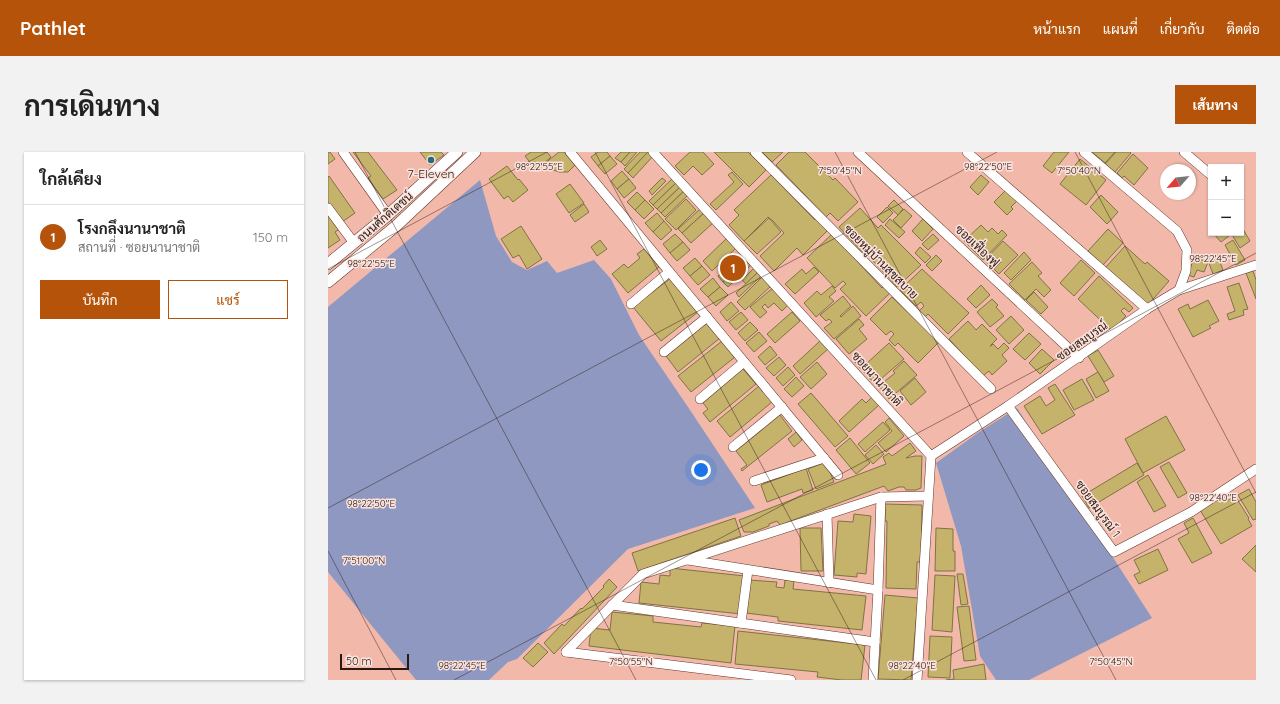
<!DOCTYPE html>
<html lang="th">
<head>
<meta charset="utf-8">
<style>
	:root { --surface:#fff; --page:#f2f2f2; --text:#222; --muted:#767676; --line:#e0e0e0; --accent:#b45309 }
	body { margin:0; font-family:Quicksand,Sarabun,sans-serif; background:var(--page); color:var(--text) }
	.controls { position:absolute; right:12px; top:12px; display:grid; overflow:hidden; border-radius:0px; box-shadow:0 1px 3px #0004 }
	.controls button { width:36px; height:36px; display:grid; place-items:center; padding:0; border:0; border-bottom:1px solid var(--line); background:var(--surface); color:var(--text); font:20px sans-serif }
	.compass { position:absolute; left:832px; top:12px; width:36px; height:36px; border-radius:50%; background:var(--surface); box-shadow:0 1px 3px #0004; rotate:242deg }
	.scale { position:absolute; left:12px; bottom:10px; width:69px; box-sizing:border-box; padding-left:4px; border:2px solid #2c1812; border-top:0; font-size:11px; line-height:14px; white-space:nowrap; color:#2c1812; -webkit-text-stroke:3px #fbe3dd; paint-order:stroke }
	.you { position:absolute; left:373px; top:318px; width:14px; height:14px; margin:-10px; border:3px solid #fff; border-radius:50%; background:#1a73e8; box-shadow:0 0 0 6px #1a73e833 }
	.badge { display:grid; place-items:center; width:26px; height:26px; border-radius:50%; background:var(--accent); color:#fff; font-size:13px; font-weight:700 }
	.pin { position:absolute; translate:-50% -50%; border:2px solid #fff; box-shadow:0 1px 4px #0006 }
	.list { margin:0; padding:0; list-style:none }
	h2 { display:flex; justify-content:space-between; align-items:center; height:52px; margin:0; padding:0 16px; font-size:17px }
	h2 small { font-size:13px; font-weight:400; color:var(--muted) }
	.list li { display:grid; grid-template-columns:26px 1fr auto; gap:12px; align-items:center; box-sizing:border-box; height:64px; padding:0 16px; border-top:1px solid var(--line) }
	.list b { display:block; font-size:15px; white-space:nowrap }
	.list p { margin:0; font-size:13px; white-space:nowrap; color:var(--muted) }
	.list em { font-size:13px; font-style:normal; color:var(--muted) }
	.actions { display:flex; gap:8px; padding:12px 16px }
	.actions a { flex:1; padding:9px 0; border:1px solid var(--accent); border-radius:0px; text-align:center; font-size:14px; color:var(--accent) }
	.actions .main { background:var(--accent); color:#fff }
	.map { position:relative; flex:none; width:928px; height:528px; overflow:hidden; border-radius:0px }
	header { display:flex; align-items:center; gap:24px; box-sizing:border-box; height:56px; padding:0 20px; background:var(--accent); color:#fff }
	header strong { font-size:19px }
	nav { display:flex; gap:22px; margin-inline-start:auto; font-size:14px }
	.intro { display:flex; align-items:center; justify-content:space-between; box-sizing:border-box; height:96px; padding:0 24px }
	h1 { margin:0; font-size:28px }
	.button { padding:10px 18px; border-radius:0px; background:var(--accent); color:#fff; font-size:14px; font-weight:700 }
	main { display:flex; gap:24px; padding:0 24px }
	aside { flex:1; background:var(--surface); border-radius:0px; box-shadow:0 1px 3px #0004 }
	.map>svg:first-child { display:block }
	.green { fill:#8f98c0 }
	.building { fill:#c5b36c; stroke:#807342 }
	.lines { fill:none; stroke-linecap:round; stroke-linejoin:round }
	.minor-casing { stroke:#64362a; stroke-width:10 }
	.major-casing { stroke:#64362a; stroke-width:12 }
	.minor { stroke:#fff; stroke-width:9 }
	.major { stroke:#fff; stroke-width:11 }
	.ticks { fill:none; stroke:#2c1812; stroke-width:1; stroke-opacity:0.45 }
	.poi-dot { fill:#266c7b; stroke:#fbe3dd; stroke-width:1.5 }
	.labels { text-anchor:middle; stroke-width:3; stroke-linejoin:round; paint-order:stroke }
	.poi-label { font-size:12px; fill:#2c1812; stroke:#fbe3dd }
	.street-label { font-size:12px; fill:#2c1812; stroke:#fbe3dd }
	.ticks-label { font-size:10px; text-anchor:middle; fill:#2c1812; stroke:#fbe3dd; stroke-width:3; stroke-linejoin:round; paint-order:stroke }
</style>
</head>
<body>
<header>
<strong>Pathlet</strong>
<nav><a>หน้าแรก</a><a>แผนที่</a><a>เกี่ยวกับ</a><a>ติดต่อ</a></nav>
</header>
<div class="intro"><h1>การเดินทาง</h1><a class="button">เส้นทาง</a></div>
<main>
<aside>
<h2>ใกล้เคียง<small></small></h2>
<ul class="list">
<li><span class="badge">1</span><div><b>โรงกลึงนานาชาติ</b><p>สถานที่ · ซอยนานาชาติ</p></div><em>150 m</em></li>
</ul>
<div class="actions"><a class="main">บันทึก</a><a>แชร์</a></div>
</aside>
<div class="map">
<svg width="928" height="528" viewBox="0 0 928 528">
	<rect width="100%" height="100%" fill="#f2b9aa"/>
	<g class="green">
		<polygon points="152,28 168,84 184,110 199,118 219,109 229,121 266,108 283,127 311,183 362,258 427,356 300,397 189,507 180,510 161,528 88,528 0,420 0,155"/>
		<polygon points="689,256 824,466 701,528 668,528 652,504 633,394 608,311 651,280"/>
	</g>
	<g class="building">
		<polygon points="0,0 2,0 7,7 0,12"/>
		<polygon points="25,0 40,0 69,38 55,47 40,26 43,24"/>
		<polygon points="92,0 113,0 116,3 102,13"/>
		<polygon points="203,0 219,0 223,5 208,18 197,4"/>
		<polygon points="231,0 236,0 247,13 240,20 231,20 220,16 216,12"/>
		<polygon points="270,0 279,0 282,4 270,14 263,5"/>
		<polygon points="293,0 302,0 293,10 287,6"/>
		<polygon points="302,0 309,0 297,14 293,10"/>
		<polygon points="312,0 320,0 300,21 296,17"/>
		<polygon points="320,0 322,0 326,3 305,26 300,21"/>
		<polygon points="362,0 375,0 386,12 374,23 365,14 356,23 347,14"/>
		<polygon points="386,0 420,0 438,18 421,35"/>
		<polygon points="434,0 455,0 444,10"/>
		<polygon points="461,0 477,0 505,28 507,26 530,50 510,69 502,61 498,65 448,13"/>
		<polygon points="726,0 741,0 724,21 715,14"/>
		<polygon points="764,0 787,0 777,11"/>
		<polygon points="788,0 802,0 803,1 787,20 777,12"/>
		<polygon points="805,2 820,16 806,33 796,24 794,26 789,21"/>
		<polygon points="282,4 289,12 277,22 270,14"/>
		<polygon points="752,7 778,28 758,53 732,32"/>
		<polygon points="179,14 190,28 191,27 200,38 185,50 180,44 176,47 161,27"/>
		<polygon points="294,19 301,27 289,37 283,29"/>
		<polygon points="404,20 415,32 388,58 382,52 406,30 400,23"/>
		<polygon points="443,23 487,68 489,66 501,77 475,103 469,96 446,119 432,104 456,81 445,69 440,65 416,89 401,73 411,63 406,58"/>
		<polygon points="653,23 661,30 650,43 642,35"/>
		<polygon points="1,24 27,61 14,70 0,50 0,25"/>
		<polygon points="334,26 338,29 324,43 321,39"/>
		<polygon points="345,26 349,30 325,53 321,49"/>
		<polygon points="301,27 308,36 296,46 289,37"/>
		<polygon points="349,30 353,34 329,57 325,53"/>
		<polygon points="242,32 256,51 241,61 228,42"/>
		<polygon points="353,34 357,38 333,61 329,57"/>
		<polygon points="357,38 361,42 337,65 333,61"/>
		<polygon points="678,38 689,49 683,55 685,57 679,63 666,50"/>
		<polygon points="309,40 317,48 307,58 299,50"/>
		<polygon points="773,43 790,60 779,72 762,55"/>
		<polygon points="358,47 368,58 348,78 337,67"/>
		<polygon points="317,48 326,57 316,67 307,58"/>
		<polygon points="566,48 575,57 570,63 560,54"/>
		<polygon points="256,52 261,60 247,70 242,63"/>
		<polygon points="559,55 565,61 555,71 549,65"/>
		<polygon points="532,56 550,76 553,73 593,113 569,135 537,100 536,102 511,75"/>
		<polygon points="372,57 376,61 354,81 350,77"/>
		<polygon points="576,57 584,64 573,76 565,68"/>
		<polygon points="329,61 336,69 325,80 317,71"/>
		<polygon points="376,61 385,71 363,91 354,81"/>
		<polygon points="2,63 12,77 7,80 12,88 0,96 0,64"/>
		<polygon points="441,66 453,80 429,102 416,89"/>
		<polygon points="562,67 577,80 571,86 557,73"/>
		<polygon points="595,67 605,77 594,89 584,79"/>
		<polygon points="336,69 344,78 333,88 325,80"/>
		<polygon points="653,73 660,80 664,76 670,82 674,78 679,83 655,108 636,89"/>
		<polygon points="193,74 214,107 199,117 191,103 185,106 173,87"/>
		<polygon points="913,74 922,89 912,96 903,81 913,81"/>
		<polygon points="780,77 795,91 775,113 760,99"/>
		<polygon points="885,81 900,81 902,83 893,90"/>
		<polygon points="347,82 355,90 342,101 335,92"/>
		<polygon points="504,82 554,136 557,133 563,140 538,164 512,137 518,132 515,129 507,136 479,106"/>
		<polygon points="605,82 611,88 600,98 594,92"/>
		<polygon points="399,86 408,96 384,119 375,109"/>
		<polygon points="272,88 279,97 269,104 263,95"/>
		<polygon points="905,88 917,108 908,113 897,93"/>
		<polygon points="675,89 690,103 671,122 666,117 673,110 668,106 661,113 657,108"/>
		<polygon points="355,90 362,98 349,109 342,101"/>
		<polygon points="797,94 817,112 819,110 841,129 819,154 777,116"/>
		<polygon points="592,95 603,105 597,111 587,101"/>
		<polygon points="316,97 331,115 300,141 284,122 296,112 300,116 312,106 309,102"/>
		<polygon points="696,100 703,108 683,128 676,121"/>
		<polygon points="414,102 419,107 395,130 390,124"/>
		<polygon points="608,103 614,109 604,119 598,113"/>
		<polygon points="889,103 895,118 885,122 879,106"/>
		<polygon points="866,105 880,110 876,120 869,118 866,125 860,123"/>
		<polygon points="367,106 374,114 362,124 355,116"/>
		<polygon points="419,107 424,112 400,135 395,130"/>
		<polygon points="753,108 767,121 746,144 732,131"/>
		<polygon points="704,110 714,121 710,124 723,138 716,145 708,137 697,148 681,132"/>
		<polygon points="374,114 382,123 370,133 362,124"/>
		<polygon points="486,115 491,120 467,142 457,132 474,117 478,122"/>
		<polygon points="426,116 430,120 418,132 414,128"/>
		<polygon points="594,117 641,161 620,182 600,162 597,165 591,159 596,154 593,150 588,154 572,138"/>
		<polygon points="925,119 928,128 928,147 918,121"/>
		<polygon points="430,120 433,124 411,145 408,141"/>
		<polygon points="771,124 805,156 801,160 796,156 793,159 798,164 784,179 750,147"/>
		<polygon points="434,125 443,134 417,158 409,150"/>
		<polygon points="343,126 370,160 333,189 305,155"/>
		<polygon points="385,126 392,135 380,145 372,137"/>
		<polygon points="911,131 920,157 915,158 916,163 901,168 899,162 907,159 899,135"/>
		<polygon points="653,133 662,143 648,156 639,147"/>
		<polygon points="504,134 508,139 501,145 506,149 488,165 476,151 489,139 493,143"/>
		<polygon points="392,135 400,143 388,154 380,145"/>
		<polygon points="446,135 461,152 454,159 446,151 440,156 437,152 434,155 439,160 432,166 422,155"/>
		<polygon points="706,140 720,155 713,162 698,148"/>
		<polygon points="515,144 523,154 512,164 513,165 525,154 533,164 506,187 496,176 504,170 501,167 498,169 492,163"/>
		<polygon points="564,145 611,190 590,211 570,191 567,194 561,188 566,182 563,179 558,183 542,167"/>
		<polygon points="664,147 670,153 668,155 676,164 662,175 649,160"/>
		<polygon points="880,148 891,169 881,174 883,176 865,185 850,157 860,152 862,157"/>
		<polygon points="403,150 411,159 399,169 392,160"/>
		<polygon points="413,160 420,168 408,178 401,170"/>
		<polygon points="464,160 472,169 447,191 439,182"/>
		<polygon points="683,164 696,178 681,192 668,178"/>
		<polygon points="531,167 536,173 531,177 539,187 521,202 508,187"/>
		<polygon points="640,169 648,178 654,172 669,187 662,194 663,194 665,192 670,197 676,191 681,196 674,203 679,209 664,223 661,219 655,224 621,187"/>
		<polygon points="380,170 392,186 350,220 338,204"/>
		<polygon points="422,170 430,178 417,189 410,181"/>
		<polygon points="431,180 439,189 426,200 418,191"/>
		<polygon points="701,181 713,192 697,208 685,197"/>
		<polygon points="394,189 407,205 363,240 350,224"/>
		<polygon points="492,189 500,197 472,222 465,214"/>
		<polygon points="561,191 576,207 547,232 525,208 530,204 538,212"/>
		<polygon points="442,194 449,203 437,213 430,205"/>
		<polygon points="714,197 726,208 712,222 701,211"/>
		<polygon points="770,198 786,224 776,230 760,204"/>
		<polygon points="451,205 458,213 446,224 438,216"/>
		<polygon points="576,209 589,223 561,247 551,234 567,221 565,219"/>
		<polygon points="489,210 499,222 483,237 472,225"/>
		<polygon points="460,215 467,223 455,234 448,226"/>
		<polygon points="415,217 428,232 382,270 375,261 380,257 375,251"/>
		<polygon points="770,220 781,239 768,246 758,227"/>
		<polygon points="468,225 476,234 464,245 456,237"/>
		<polygon points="587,226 598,240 583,253 572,239"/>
		<polygon points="754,227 766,248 746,258 735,238"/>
		<polygon points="727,232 747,263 714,282 696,254 712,244 718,254 727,248 720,236"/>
		<polygon points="431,234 444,250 402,285 389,269"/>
		<polygon points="483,241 520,284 507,295 470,252"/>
		<polygon points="544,245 551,253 521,280 511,269 534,247 538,251"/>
		<polygon points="452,263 464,279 414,319 413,317 419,313 408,299"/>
		<polygon points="838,264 857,298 815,321 797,287"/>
		<polygon points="561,266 576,284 558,300 550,291 564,279 557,270"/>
		<polygon points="555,270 562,278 537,300 530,292"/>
		<polygon points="468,280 474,288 466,295 460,287"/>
		<polygon points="522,286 542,311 528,322 508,298"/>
		<polygon points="582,291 588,299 578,306 587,304 594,304 593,336 588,338 578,338 576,335 571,335 560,339 556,334 452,373 449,369 441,372 441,374 425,380 416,380 411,368 558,312 555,305 561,301 564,304"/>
		<polygon points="548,293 556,302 545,312 537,303"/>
		<polygon points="498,310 506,330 488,337 480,317"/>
		<polygon points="841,310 859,341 850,346 832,315"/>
		<polygon points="809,311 816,323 761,356 754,344"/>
		<polygon points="478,316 485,338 475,341 474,337 439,350 433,333"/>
		<polygon points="820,323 838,354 826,360 809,330"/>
		<polygon points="921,337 928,350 928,367 925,368 910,343"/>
		<polygon points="896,344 899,349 907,344 921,366 920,367 924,374 893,392 872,358"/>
		<polygon points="557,352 594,353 593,410 589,410 588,437 558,436 559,369 557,369"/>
		<polygon points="526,362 543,364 538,422 529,421 529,425 506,423 510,369 525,370"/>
		<polygon points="407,366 413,384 310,419 304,401"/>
		<polygon points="865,366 884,401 864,411 850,387 861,381 856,371"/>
		<polygon points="472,376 493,376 495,419 473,419"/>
		<polygon points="608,376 625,377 625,399 627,399 627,419 607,419"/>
		<polygon points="928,393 928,420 914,407"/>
		<polygon points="830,397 840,418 811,432 806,423 812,420 806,408"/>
		<polygon points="342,416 417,424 413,462 311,451 313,430 331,432 332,423 342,424"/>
		<polygon points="629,422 635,422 640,452 633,453"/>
		<polygon points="607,423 627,424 624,480 604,478"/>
		<polygon points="281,427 289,435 226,502 216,491 234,472 236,474 253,456 254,457 276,435 275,434"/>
		<polygon points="421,428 449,430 448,435 456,436 457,428 466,429 465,437 538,444 534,478 450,469 450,465 418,461"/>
		<polygon points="557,443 590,446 583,528 550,527"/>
		<polygon points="641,454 648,508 636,509 629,455"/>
		<polygon points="284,460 325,464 325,470 373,475 374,471 407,474 403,511 261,494 263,476 282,478"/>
		<polygon points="410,479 537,493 533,528 514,528 489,525 490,520 407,512"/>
		<polygon points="602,484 624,485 622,526 600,525"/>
		<polygon points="210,491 220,500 205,515 195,506"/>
		<polygon points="656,512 658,528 618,528 626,527 625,518"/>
	</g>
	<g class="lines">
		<g class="minor-casing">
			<g id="minor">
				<polyline points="15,0 60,63"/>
				<polyline points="242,0 510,323"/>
				<polyline points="325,0 603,304 589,528"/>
				<polyline points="427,0 663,237"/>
				<polyline points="530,0 751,206"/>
				<polyline points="639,0 819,157"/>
				<polyline points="756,0 849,79 859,98 858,119 851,138"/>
				<polyline points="856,0 883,23"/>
				<polyline points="0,56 26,91"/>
				<polyline points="303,152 341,120"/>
				<polyline points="336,200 379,165"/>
				<polyline points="372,247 416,210"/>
				<polyline points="680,254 786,400 863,360 928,317"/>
				<polyline points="405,295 454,255"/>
				<polyline points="603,304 680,254 819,157 851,138 928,113"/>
				<polyline points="426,329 496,306"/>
				<polyline points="499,362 501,431"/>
				<polyline points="360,408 550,438"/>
				<polyline points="284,453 547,490"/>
				<polyline points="413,471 420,418"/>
				<polyline points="238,500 315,422 553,345 600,344"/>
				<polyline points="238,500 463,528"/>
				<polyline points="545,528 550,438 553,345"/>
			</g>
		</g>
		<g class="major-casing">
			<g id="major">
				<polyline points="0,112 60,63 129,0"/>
				<polyline points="0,130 68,74 147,0"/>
			</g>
		</g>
		<use href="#minor" class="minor"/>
		<use href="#major" class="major"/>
	</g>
	<path class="ticks" d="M27 0 308 528M267 0 548 528M507 0 788 528M747 0 928 341M0 117 219 0M0 356 669 0M0 399 68 528M126 528 928 101M575 528 928 340"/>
	<circle class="poi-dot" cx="103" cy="8" r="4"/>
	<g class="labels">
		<g class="poi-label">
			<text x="103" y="26">7-Eleven</text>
		</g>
		<g class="street-label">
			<text transform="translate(57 65) rotate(-41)" y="4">ถนนศักดิเดชน์</text>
			<text transform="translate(649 94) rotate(43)" y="4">ซอยเฟื่องฟู</text>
			<text transform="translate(553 110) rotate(45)" y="4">ซอยหมู่บ้านสุขสบาย</text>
			<text transform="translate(754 189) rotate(-35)" y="4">ซอยสมบูรณ์</text>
			<text transform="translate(549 227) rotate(48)" y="4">ซอยนานาชาติ</text>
			<text transform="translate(770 357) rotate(54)" y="4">ซอยสมบูรณ์ 1</text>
		</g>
	</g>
	<g class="ticks-label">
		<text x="211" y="18">98°22'55"E</text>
		<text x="660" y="18">98°22'50"E</text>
		<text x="512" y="22">7°50'45"N</text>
		<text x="751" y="22">7°50'40"N</text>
		<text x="885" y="110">98°22'45"E</text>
		<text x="43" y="115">98°22'55"E</text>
		<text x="885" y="349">98°22'40"E</text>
		<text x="43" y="355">98°22'50"E</text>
		<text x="36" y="412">7°51'00"N</text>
		<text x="303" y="513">7°50'55"N</text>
		<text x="783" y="513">7°50'45"N</text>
		<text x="134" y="517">98°22'45"E</text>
		<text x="584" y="517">98°22'40"E</text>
	</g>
</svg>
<div class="controls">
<button>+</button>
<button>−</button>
</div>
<svg class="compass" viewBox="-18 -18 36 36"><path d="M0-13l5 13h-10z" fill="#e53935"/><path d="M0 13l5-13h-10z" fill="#767676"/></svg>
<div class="scale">50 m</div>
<div class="you"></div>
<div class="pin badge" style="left:405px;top:116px">1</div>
</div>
</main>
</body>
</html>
